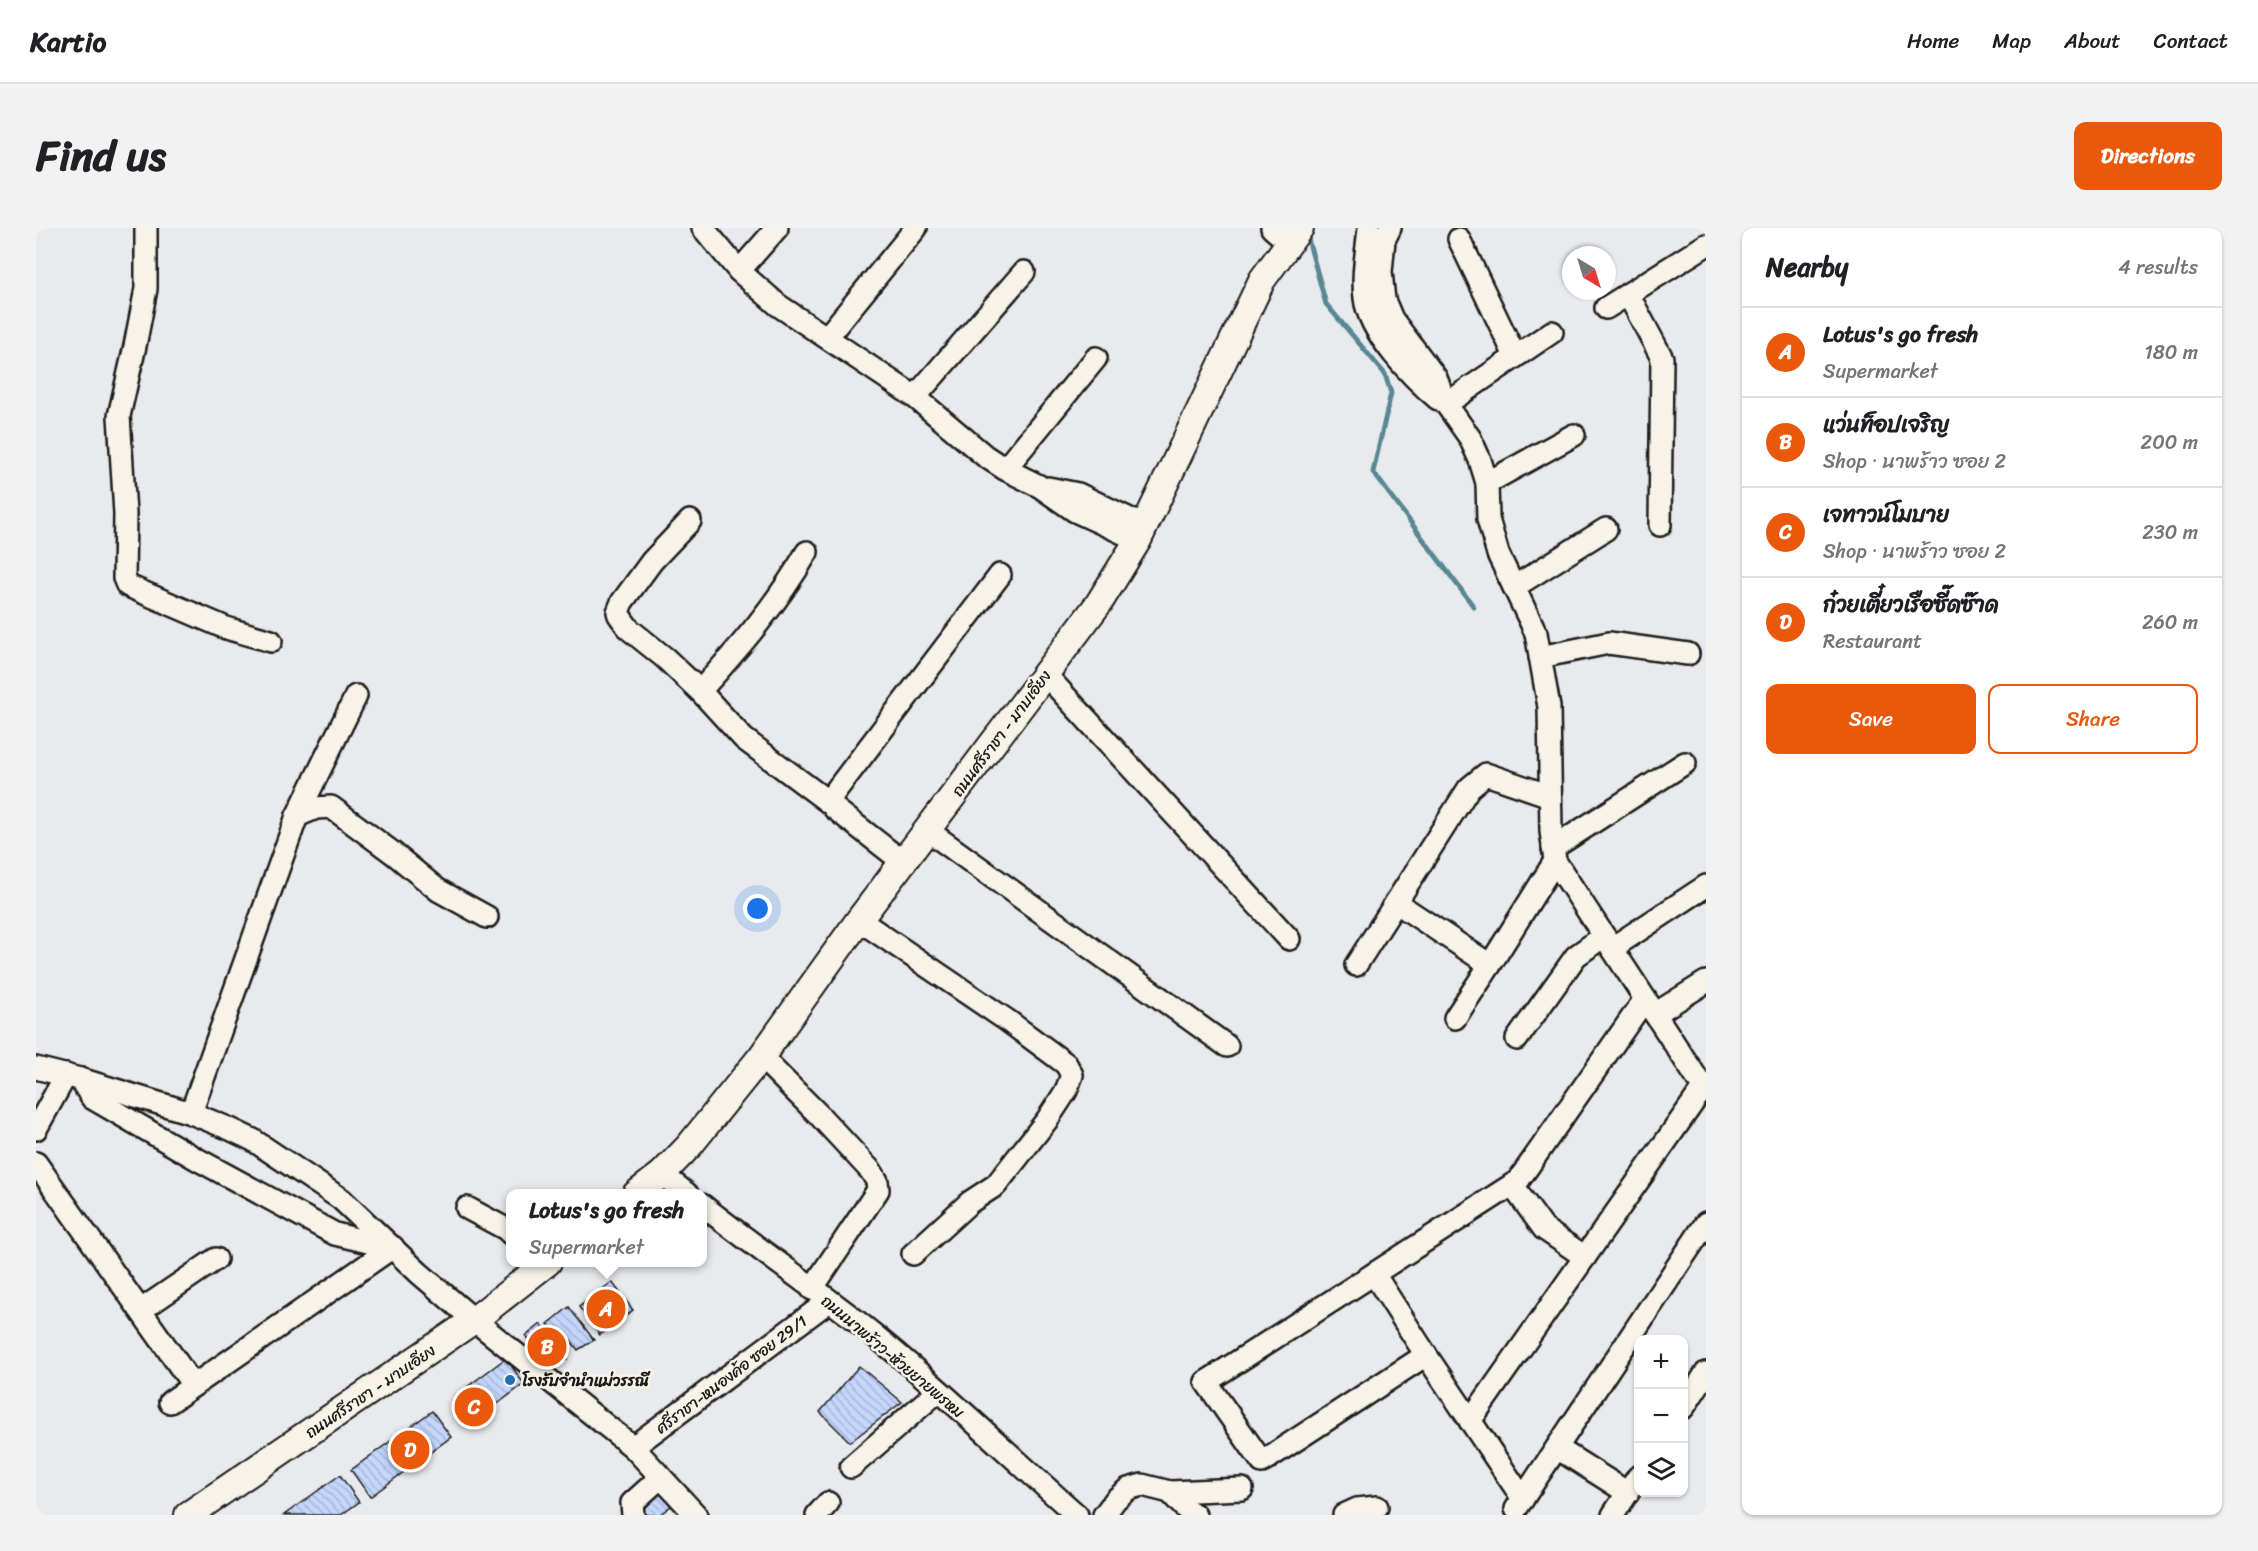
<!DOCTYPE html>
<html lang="en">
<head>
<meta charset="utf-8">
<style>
	:root { --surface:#fff; --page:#f2f2f2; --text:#202124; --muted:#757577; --line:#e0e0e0; --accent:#ea580c }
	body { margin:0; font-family:Sriracha,"Playpen Sans Thai",sans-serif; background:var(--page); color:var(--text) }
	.controls { position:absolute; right:18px; bottom:18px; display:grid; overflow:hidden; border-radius:12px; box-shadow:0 2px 4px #0004 }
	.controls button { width:54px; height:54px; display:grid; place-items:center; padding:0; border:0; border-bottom:2px solid var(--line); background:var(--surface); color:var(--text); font:30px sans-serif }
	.compass { position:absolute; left:1526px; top:18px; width:54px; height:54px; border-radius:50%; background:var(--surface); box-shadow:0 2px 4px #0004; rotate:142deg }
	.you { position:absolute; left:722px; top:681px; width:21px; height:21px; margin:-15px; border:4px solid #fff; border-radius:50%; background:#1a73e8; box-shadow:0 0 0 9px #1a73e833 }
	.badge { display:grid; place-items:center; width:39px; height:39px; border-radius:50%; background:var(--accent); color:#fff; font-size:20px; font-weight:700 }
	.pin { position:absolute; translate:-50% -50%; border:3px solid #fff; box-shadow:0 2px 6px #0006 }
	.popup { position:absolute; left:470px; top:961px; width:201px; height:78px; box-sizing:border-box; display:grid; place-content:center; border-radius:12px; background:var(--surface); filter:drop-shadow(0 2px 4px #0005); font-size:20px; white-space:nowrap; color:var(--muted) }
	.popup b { font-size:22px; color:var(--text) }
	.popup::after { content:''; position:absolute; left:50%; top:100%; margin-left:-12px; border:12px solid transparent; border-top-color:var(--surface) }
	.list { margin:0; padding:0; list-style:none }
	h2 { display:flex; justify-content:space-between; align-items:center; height:78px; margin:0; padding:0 24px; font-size:26px }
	h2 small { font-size:20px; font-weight:400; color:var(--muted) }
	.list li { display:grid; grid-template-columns:39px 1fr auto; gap:18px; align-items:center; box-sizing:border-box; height:90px; padding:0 24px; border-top:2px solid var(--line) }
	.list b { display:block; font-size:22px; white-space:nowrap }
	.list p { margin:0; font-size:20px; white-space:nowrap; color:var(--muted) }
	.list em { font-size:20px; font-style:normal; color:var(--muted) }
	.actions { display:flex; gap:12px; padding:18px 24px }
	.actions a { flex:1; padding:14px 0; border:2px solid var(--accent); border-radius:12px; text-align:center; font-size:21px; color:var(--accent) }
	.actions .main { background:var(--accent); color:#fff }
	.icon { flex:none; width:33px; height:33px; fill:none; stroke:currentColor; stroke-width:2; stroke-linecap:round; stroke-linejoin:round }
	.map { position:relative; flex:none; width:1670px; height:1287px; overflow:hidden; border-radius:12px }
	header { display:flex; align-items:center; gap:36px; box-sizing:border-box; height:84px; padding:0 30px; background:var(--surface); border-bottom:2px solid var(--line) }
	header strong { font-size:28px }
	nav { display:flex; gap:33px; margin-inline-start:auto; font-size:21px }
	.intro { display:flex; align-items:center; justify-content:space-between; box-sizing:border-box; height:144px; padding:0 36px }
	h1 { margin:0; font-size:42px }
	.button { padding:15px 27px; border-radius:12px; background:var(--accent); color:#fff; font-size:21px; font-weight:700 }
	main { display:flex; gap:36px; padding:0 36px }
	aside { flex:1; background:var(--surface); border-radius:12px; box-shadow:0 2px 4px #0004 }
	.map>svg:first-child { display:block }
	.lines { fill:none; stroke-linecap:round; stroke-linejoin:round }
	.stream { stroke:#598792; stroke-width:5 }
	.building { fill:url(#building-back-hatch); stroke:#1c1c1c; stroke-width:1.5 }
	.minor-casing { stroke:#1c1c1c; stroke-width:26 }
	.major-casing { stroke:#1c1c1c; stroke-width:30 }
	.minor { stroke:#f7f3e8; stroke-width:21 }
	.major { stroke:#f7f3e8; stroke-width:26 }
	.poi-dot { fill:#1f6fb2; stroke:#f7f3e8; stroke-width:2 }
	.labels { text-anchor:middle; stroke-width:5; stroke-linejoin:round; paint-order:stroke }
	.street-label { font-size:16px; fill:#1c1c1c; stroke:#f7f3e8 }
	.poi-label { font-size:16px; font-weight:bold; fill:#1c1c1c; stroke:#f7f3e8; text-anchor:start }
</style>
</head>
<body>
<header>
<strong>Kartio</strong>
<nav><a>Home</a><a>Map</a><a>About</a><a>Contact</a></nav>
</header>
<div class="intro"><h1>Find us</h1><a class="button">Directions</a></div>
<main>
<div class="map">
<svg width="1670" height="1287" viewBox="0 0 1670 1287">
	<defs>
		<pattern id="building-back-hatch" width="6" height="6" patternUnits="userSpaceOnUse" patternTransform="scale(1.5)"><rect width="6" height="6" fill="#c4d6fc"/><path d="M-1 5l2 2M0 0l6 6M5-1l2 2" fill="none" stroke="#a8b7d7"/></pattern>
	</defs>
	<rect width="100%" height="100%" fill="#e8eaee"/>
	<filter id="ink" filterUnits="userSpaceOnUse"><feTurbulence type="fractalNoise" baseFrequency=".0167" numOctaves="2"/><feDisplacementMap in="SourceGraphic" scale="12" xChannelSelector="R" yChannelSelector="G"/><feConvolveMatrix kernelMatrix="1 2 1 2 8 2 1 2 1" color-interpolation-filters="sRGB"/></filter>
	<g filter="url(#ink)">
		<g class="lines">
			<polyline class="stream" points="1270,4 1290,76 1349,146 1355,165 1337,244 1438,379"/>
		</g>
		<g class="building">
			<polygon points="576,1054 597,1082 564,1107 543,1079"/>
			<polygon points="533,1079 558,1112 542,1122 528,1104 517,1100 512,1096"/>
			<polygon points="505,1096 531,1131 516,1142 490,1108"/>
			<polygon points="470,1130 488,1156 437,1194 419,1168"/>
			<polygon points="823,1138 866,1174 814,1214 784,1184"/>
			<polygon points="396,1183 415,1209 334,1269 315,1242"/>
			<polygon points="304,1247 323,1274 305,1287 248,1287"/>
			<polygon points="621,1259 635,1278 623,1287 610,1287 601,1275"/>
		</g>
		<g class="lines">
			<g class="minor-casing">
				<g id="minor">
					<polyline points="110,0 110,61 99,118 83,188 89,286 88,350 91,357 97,360 190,400 235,413"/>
					<polyline points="667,0 703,43 742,77 879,169 949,228 969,241 1003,258 1039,283 1102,312"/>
					<polyline points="1236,0 1253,15"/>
					<path d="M1333 0C1331 22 1326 47 1329 70 1333 105 1376 149 1402 171"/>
					<polyline points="1354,0 1348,12 1345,44 1348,72 1356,91 1400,150 1410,176 1434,210 1444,232 1451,255 1452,291 1462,326 1500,405 1513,479 1515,603 1519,633 1670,864"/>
					<polyline points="1423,11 1479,128"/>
					<polyline points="703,43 741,0"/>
					<polyline points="1592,66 1626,130 1624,297"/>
					<polyline points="1570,80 1670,17"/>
					<polyline points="791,109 880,0"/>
					<polyline points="879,169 988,44"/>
					<polyline points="1410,176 1516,104"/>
					<polyline points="969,241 1060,130"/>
					<polyline points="1451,255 1538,207"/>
					<polyline points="1012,260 1042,266 1108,298"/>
					<polyline points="654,293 616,333 586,374 582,384 583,387 593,401 629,430 664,463 708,511 795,576"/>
					<polyline points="1478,359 1570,301"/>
					<polyline points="1504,429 1573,415 1652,426"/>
					<polyline points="1009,446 1253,711"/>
					<path d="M664 463C703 420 742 375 771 324"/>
					<polyline points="261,588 280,580 295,579 357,625 402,662 451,689"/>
					<polyline points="891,602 1191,818"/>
					<polyline points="1517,620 1649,535"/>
					<polyline points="867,634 798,580 795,569 964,347"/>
					<polyline points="1361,675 1454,737"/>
					<polyline points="823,692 972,793 1030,836 1036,847 1030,863 1011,892 960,957 934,974 877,1026"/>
					<polyline points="1576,720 1670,658"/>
					<polyline points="1320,737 1433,560 1450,546 1514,568"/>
					<polyline points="1619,786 1670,754"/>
					<polyline points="1419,790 1454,737 1519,633"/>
					<polyline points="1481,811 1540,728 1568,708"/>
					<polyline points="725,829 783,887 835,943 841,953 842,962 776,1061"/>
					<polyline points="0,840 44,851 155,885 194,901 217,912 305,971 383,1045 438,1092 597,1219 660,1287"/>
					<polyline points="44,851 56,870 159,930 299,1006 353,1019"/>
					<polyline points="155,885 261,588 320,468"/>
					<polyline points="0,901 30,847"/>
					<polyline points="0,935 157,1157"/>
					<polyline points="626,946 651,966"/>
					<polyline points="1476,957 1508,1001 1549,1029"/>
					<path d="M666 977C708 1010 751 1041 793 1072 881 1137 959 1215 1041 1287"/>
					<polyline points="431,980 470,1001 474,1005"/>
					<polyline points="1338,1046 1390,1127 1487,1271"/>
					<polyline points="105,1082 180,1031"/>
					<polyline points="1390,1127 1226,1234 1170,1154 1482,953 1609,771"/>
					<polyline points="134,1174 357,1019"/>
					<polyline points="1648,1179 1670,1145"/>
					<polyline points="1434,1193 1670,856"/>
					<polyline points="597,1219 793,1073"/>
					<polyline points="1521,1220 1592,1265"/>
					<polyline points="815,1239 902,1163"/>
					<polyline points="1134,1264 1149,1280 1159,1287"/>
					<polyline points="1480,1281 1670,995"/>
					<polyline points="597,1287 596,1275 625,1249"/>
					<polyline points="781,1287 792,1275"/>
					<polyline points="1068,1287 1080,1271 1092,1261 1106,1257 1134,1264 1206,1261"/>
					<polyline points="1308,1287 1321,1281 1341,1279"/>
					<polyline points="1577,1287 1602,1249"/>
				</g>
			</g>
			<g class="major-casing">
				<g id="major">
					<polyline points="600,966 626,946 653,918 725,829 823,692 1063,375 1102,312 1226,52 1264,0"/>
					<polyline points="152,1287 438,1092 512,1034"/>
				</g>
			</g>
			<use href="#minor" class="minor"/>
			<use href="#major" class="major"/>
		</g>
	</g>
	<circle class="poi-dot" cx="474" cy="1152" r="6"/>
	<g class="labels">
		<g class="street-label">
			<text transform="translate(965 505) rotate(-53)" y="6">ถนนศรีราชา - มาบเอียง</text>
			<text transform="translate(857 1128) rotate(40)" y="6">ถนนนาพร้าว-ห้วยยายพรหม</text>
			<text transform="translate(695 1146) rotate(-37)" y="6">ศรีราชา-หนองค้อ ซอย 29/1</text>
			<text transform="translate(334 1163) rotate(-34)" y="6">ถนนศรีราชา - มาบเอียง</text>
		</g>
		<g class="poi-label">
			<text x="486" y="1158">โรงรับจำนำแม่วรรณี</text>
		</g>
	</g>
</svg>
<div class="controls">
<button>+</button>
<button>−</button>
<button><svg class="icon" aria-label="layers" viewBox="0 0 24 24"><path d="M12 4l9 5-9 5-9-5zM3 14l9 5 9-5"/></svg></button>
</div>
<svg class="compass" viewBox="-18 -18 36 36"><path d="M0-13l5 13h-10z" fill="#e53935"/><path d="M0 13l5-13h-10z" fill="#757577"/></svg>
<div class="you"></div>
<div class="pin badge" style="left:570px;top:1081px">A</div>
<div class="popup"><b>Lotus's go fresh</b>Supermarket</div>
<div class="pin badge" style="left:511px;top:1119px">B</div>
<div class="pin badge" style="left:438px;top:1179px">C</div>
<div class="pin badge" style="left:374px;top:1222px">D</div>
</div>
<aside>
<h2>Nearby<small>4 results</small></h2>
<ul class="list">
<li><span class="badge">A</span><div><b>Lotus's go fresh</b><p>Supermarket</p></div><em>180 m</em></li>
<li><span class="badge">B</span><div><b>แว่นท็อปเจริญ</b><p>Shop · นาพร้าว ซอย 2</p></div><em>200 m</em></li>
<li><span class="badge">C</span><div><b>เจทาวน์โมบาย</b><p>Shop · นาพร้าว ซอย 2</p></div><em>230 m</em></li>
<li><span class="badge">D</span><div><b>ก๋วยเตี๋ยวเรือซี๊ดซ๊าด</b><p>Restaurant</p></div><em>260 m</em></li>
</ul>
<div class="actions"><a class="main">Save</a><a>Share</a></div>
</aside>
</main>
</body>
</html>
